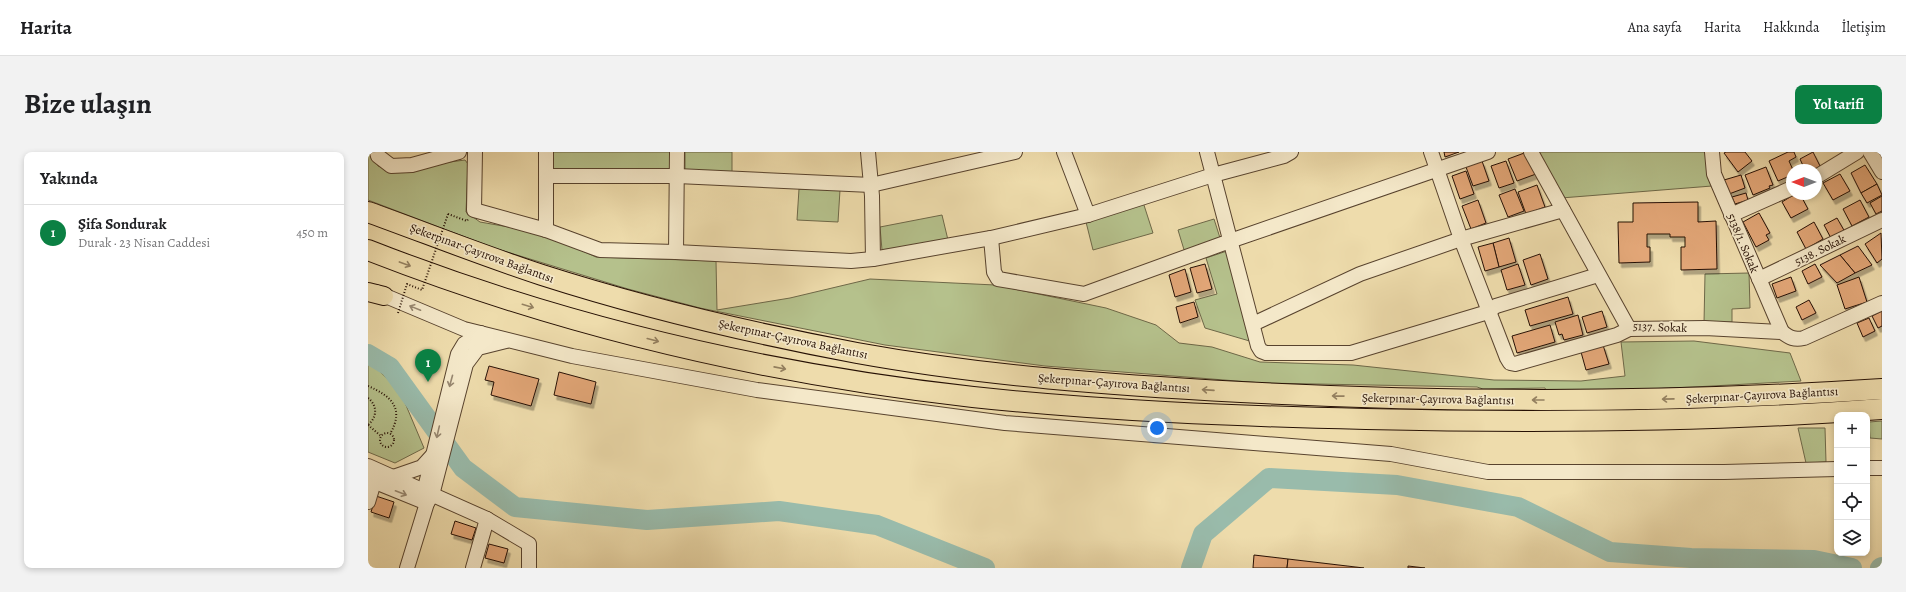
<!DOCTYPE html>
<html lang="tr">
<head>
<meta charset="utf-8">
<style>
	:root { --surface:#fff; --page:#f2f2f2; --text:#202124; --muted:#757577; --line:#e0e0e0; --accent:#0b8043 }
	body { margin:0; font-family:Alegreya,serif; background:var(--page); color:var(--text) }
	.controls { position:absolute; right:12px; bottom:12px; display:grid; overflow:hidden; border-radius:8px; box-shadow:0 2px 6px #0003 }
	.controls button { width:36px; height:36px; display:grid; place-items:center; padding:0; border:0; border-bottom:1px solid var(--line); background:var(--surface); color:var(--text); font:20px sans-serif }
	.compass { position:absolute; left:1418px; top:12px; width:36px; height:36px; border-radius:50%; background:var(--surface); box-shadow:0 2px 6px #0003; rotate:270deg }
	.you { position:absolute; left:789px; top:276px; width:14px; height:14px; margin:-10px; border:3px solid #fff; border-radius:50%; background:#1a73e8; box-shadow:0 0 0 6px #1a73e833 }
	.badge { display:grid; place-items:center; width:26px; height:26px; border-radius:50%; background:var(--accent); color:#fff; font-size:13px; font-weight:700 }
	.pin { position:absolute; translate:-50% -33px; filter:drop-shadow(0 1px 2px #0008) }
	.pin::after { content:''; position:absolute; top:21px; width:14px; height:12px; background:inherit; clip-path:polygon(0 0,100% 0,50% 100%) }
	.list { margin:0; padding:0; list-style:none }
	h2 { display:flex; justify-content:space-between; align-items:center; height:52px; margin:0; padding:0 16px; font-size:17px }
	h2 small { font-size:13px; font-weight:400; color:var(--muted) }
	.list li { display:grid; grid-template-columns:26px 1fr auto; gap:12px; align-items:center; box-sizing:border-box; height:56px; padding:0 16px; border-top:1px solid var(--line) }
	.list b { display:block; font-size:15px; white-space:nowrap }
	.list p { margin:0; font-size:13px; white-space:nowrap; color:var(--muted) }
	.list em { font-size:13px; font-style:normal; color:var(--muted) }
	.icon { flex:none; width:22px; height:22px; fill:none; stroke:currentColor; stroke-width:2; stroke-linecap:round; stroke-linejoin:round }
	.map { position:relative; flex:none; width:1514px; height:416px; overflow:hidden; border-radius:8px }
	header { display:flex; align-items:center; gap:24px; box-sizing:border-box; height:56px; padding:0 20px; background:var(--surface); border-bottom:1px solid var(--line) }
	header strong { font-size:19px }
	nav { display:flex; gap:22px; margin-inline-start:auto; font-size:14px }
	.intro { display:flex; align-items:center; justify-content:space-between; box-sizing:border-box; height:96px; padding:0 24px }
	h1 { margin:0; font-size:28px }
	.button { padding:10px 18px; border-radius:8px; background:var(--accent); color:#fff; font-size:14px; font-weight:700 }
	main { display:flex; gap:24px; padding:0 24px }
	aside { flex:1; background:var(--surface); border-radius:8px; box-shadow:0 2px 6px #0003 }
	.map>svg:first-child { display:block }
	.green { fill:#b5c18c; stroke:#6e6848 }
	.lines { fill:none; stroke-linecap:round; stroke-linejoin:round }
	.river { stroke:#99bbab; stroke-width:20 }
	.building { fill:#e3a778; stroke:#261004; filter:url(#shadow) }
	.minor-casing { stroke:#58432e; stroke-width:16 }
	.major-casing { stroke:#261004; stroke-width:20 }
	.highway-casing { stroke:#261004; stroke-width:22 }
	.path { stroke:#261004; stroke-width:2; stroke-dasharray:1 2; stroke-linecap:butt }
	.minor { stroke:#f4e8c9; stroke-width:14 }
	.major { stroke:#eedcac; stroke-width:18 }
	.highway { stroke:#eedcac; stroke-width:20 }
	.path-bridge { stroke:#261004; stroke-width:2; stroke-dasharray:1 2; stroke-linecap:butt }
	.oneway { stroke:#948060 }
	.oneway2 { stroke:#978770 }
	.labels { text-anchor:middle; stroke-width:3.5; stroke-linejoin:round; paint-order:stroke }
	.street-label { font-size:12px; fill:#261004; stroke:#f4e8c9 }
</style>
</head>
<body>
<header>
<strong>Harita</strong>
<nav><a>Ana sayfa</a><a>Harita</a><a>Hakkında</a><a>İletişim</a></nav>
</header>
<div class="intro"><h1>Bize ulaşın</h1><a class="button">Yol tarifi</a></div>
<main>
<aside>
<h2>Yakında<small></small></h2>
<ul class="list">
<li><span class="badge">1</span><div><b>Şifa Sondurak</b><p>Durak · 23 Nisan Caddesi</p></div><em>450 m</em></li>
</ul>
</aside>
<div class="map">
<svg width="1514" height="416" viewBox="0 0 1514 416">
	<defs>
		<filter id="shadow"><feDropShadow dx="2.5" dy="4.5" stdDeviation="0" flood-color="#0004"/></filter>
	</defs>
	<rect width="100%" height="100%" fill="#eedcac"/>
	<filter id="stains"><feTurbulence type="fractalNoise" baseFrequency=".005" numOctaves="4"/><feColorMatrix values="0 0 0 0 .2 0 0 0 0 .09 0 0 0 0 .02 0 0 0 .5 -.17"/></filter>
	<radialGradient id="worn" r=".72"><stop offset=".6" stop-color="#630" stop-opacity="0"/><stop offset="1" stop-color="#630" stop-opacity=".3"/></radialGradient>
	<g class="green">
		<polygon points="0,0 4,0 10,14 20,18 97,8 100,12 98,60 112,70 175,81 228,105 348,109 349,158 422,146 502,127 627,133 738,156 788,173 811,191 844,195 892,210 985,213 1126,228 1213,229 1257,224 1253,190 1326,189 1422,201 1433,229 1326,235 1179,241 1177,236 1115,237 1109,235 894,231 831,226 677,214 517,193 332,156 260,137 126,96 0,48"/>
		<polygon points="183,0 305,0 304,20 182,19"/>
		<polygon points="317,0 364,0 364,23 317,22"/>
		<polygon points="1167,0 1340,0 1344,34 1193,46"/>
		<polygon points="431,37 472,38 470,70 429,68"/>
		<polygon points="774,47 785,81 725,98 717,66"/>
		<polygon points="574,63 580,88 514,98 512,75"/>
		<polygon points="846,67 853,89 817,101 810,78"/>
		<polygon points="859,99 885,190 837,176 827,148 849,142 838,106"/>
		<polygon points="1381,121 1382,156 1364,157 1364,170 1336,171 1337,122"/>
		<polygon points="0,208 32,239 56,296 27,311 0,300"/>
		<polygon points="1514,269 1514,287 1502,286 1501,270"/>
		<polygon points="1430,276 1457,276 1458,310 1438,311"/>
	</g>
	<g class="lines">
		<g class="river">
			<polyline points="0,202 22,215 95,316 147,355 279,368 411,359 509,373 617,416"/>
			<polyline points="823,416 835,382 901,326 1029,333 1150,355 1242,400 1323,406 1446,408 1484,416"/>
			<polyline points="1512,416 1514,415"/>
		</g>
	</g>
	<g class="building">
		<polygon points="1076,0 1091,0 1077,5"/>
		<polygon points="1159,0 1168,22 1149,29 1140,7"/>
		<polygon points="1358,0 1377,0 1384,9 1370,20 1356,1"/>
		<polygon points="1420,0 1426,0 1428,5 1421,9 1425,18 1424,23 1410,29 1401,9"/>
		<polygon points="1445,0 1453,16 1437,18 1432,7"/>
		<polygon points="1114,9 1121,29 1105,34 1098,15"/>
		<polygon points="1138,9 1146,31 1131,36 1123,14"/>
		<polygon points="1497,13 1509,32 1493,41 1483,21"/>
		<polygon points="1398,15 1405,33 1401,34 1402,36 1385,43 1377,23"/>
		<polygon points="1098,19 1106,42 1092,47 1084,24"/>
		<polygon points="1472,22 1482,39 1465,48 1455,31"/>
		<polygon points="1373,23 1377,36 1361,42 1356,28"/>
		<polygon points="1509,32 1514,43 1499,51 1493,41"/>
		<polygon points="1169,33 1177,55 1158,62 1150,40"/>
		<polygon points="1147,37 1156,59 1140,65 1131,43"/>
		<polygon points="1378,41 1380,48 1367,52 1364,45"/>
		<polygon points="1427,42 1432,42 1440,57 1423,66 1414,50"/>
		<polygon points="1514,44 1514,59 1508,62 1502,51"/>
		<polygon points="1110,48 1118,71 1103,77 1094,54"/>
		<polygon points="1492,48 1501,65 1484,74 1475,57"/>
		<polygon points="1330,50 1330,70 1348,69 1349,117 1313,118 1313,95 1317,95 1317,85 1302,85 1302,82 1279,82 1279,95 1282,95 1282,110 1251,111 1250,70 1265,70 1265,51"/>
		<polygon points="1391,61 1402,81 1398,83 1401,88 1388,95 1375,70"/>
		<polygon points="1469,66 1477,80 1464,88 1456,73"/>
		<polygon points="1446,70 1455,87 1438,97 1429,80"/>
		<polygon points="1513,81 1514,107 1509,111 1497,92"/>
		<polygon points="1141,86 1148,110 1131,115 1125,91"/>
		<polygon points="1125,91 1131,115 1117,119 1110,95"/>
		<polygon points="1490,94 1504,113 1487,121 1472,103"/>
		<polygon points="1172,102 1180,127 1163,133 1155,108"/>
		<polygon points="1472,103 1487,121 1469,131 1452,113"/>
		<polygon points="837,112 844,137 829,141 822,116"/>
		<polygon points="1150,112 1157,133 1139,138 1133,118"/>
		<polygon points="1447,112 1454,125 1440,132 1434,119"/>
		<polygon points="817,117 823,140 807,145 801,123"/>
		<polygon points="1423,125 1428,139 1409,146 1404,132"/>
		<polygon points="1491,125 1499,150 1477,157 1469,133"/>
		<polygon points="1200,145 1205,162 1162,174 1157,158"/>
		<polygon points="1441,148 1448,161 1434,168 1428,155"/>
		<polygon points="826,150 830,165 812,171 808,155"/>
		<polygon points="1234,159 1239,175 1219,181 1214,165"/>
		<polygon points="1514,159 1514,174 1510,176 1504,164"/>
		<polygon points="1210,163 1215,183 1196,188 1194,182 1191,183 1187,170"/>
		<polygon points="1501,166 1507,179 1495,185 1489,171"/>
		<polygon points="1182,173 1187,190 1149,201 1144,184"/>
		<polygon points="1235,193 1241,212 1218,218 1213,200"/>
		<polygon points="121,214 171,227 163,254 123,243 126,230 117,228"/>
		<polygon points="191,220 228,230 223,252 186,243"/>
		<polygon points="8,344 26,350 21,366 3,360"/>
		<polygon points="87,369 108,376 104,388 83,382"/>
		<polygon points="121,392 140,397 136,411 117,406"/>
		<polygon points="886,403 920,407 919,416 885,416"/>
		<polygon points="920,407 996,416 919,416"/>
		<polygon points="1040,414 1057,416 1040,416"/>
	</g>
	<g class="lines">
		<g class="minor-casing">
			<g id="minor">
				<polyline points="9,0 10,4 23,14 44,13 91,0"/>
				<polyline points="107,0 106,58 178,78 232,98 308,100 483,109 505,107 623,86 720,63 845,23 916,4 923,0"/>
				<polyline points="500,0 504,44 505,107"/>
				<polyline points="696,0 720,63"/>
				<polyline points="839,0 890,194 893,199 898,201 983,201 1120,160 1128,154 1230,123"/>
				<polyline points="1063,0 1093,87 1139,206 1142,211 1147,212 1249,183 1261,177"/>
				<path d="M1163 0 1261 177 1337 176 1414 180C1422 186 1426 188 1436 186L1514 151"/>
				<polyline points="1344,0 1346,22 1414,180"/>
				<polyline points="1502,0 1514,20"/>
				<polyline points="178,24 309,24 503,33 647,0"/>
				<polyline points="1448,25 1489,0"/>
				<polyline points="1363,63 1424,36"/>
				<polyline points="178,78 178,0"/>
				<polyline points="623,86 626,120 630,127 716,142 862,89 1120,0"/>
				<polyline points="308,100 309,0"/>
				<polyline points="1391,127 1514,68"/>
				<polyline points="8,140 96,177 204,204 389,238 637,271 1023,302 1120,320 1356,320 1469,317"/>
				<polyline points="885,172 992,122 1093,87 1195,58"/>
				<polyline points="0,314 119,367 161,392 161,416"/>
				<polyline points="1499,316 1514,316"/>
				<polyline points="25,325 54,315 64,304"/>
				<polyline points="0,327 59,351 64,343 98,212 110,196 138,189"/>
				<polyline points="0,350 6,330"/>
				<polyline points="39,416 59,351 56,340 90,202 96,192 113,181"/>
				<polyline points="105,416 119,367"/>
			</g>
		</g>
		<g class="major-casing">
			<polyline id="major" points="0,140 16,144"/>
		</g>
		<g class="highway-casing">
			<g id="highway">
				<path d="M0 60C58 81 116 104 174 123 277 156 383 181 489 201 616 224 745 233 873 240 1087 251 1300 251 1514 237"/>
				<path d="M0 98C194 174 398 222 605 245 735 259 867 264 998 267 1169 271 1343 270 1514 257"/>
			</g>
		</g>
		<g class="path">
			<polyline points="80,62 99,69 100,67"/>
			<path d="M0 234C23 244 37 256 22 282"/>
			<path d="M0 246C10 254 9 265 0 273"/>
			<polyline points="0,273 13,284"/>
			<circle cx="19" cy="288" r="7"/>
		</g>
		<use href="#minor" class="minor"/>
		<use href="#major" class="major"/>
		<use href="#highway" class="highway"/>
		<polyline class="path-bridge" points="30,161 39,132 54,138 80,62"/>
	</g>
	<defs><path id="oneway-shaft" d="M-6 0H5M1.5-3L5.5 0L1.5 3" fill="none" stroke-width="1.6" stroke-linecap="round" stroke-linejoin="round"/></defs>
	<g class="oneway">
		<use href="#oneway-shaft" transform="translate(37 112) rotate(20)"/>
		<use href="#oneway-shaft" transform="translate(160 154) rotate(17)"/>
		<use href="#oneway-shaft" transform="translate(285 188) rotate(15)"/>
		<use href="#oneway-shaft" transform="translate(412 216) rotate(11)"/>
		<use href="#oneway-shaft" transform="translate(840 238) rotate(-176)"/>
		<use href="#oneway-shaft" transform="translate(970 244) rotate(-179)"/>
		<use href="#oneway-shaft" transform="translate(1300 247) rotate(179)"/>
		<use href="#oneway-shaft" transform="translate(1170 248) rotate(-180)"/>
	</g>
	<g class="oneway2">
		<use href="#oneway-shaft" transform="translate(47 156) rotate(-158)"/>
		<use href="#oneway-shaft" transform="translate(83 229) rotate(105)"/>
		<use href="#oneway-shaft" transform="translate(70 280) rotate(103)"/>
		<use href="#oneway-shaft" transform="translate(33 341) rotate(21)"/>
	</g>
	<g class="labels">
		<g class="street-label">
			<text transform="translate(1375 91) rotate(67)" y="4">5138/1. Sokak</text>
			<text transform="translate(1452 98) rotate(-26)" y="4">5138. Sokak</text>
			<text transform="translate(114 101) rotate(20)" y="4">Şekerpınar-Çayırova Bağlantısı</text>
			<text transform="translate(1292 175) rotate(2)" y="4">5137. Sokak</text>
			<text transform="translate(425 187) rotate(12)" y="4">Şekerpınar-Çayırova Bağlantısı</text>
			<text transform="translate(746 231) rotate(4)" y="4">Şekerpınar-Çayırova Bağlantısı</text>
			<text transform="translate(1394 243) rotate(-3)" y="4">Şekerpınar-Çayırova Bağlantısı</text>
			<text transform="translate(1070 247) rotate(1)" y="4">Şekerpınar-Çayırova Bağlantısı</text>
		</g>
	</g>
	<rect width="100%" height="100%" filter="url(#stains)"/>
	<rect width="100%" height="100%" fill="url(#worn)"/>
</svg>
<div class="controls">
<button>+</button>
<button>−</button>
<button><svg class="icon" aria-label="locate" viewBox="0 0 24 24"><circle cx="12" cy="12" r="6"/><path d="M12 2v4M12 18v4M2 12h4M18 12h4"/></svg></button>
<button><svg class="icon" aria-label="layers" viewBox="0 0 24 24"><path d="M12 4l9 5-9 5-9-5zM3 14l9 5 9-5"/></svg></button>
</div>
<svg class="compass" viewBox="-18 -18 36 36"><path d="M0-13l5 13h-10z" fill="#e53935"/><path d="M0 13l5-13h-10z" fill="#757577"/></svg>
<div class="you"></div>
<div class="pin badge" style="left:60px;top:230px">1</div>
</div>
</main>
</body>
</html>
